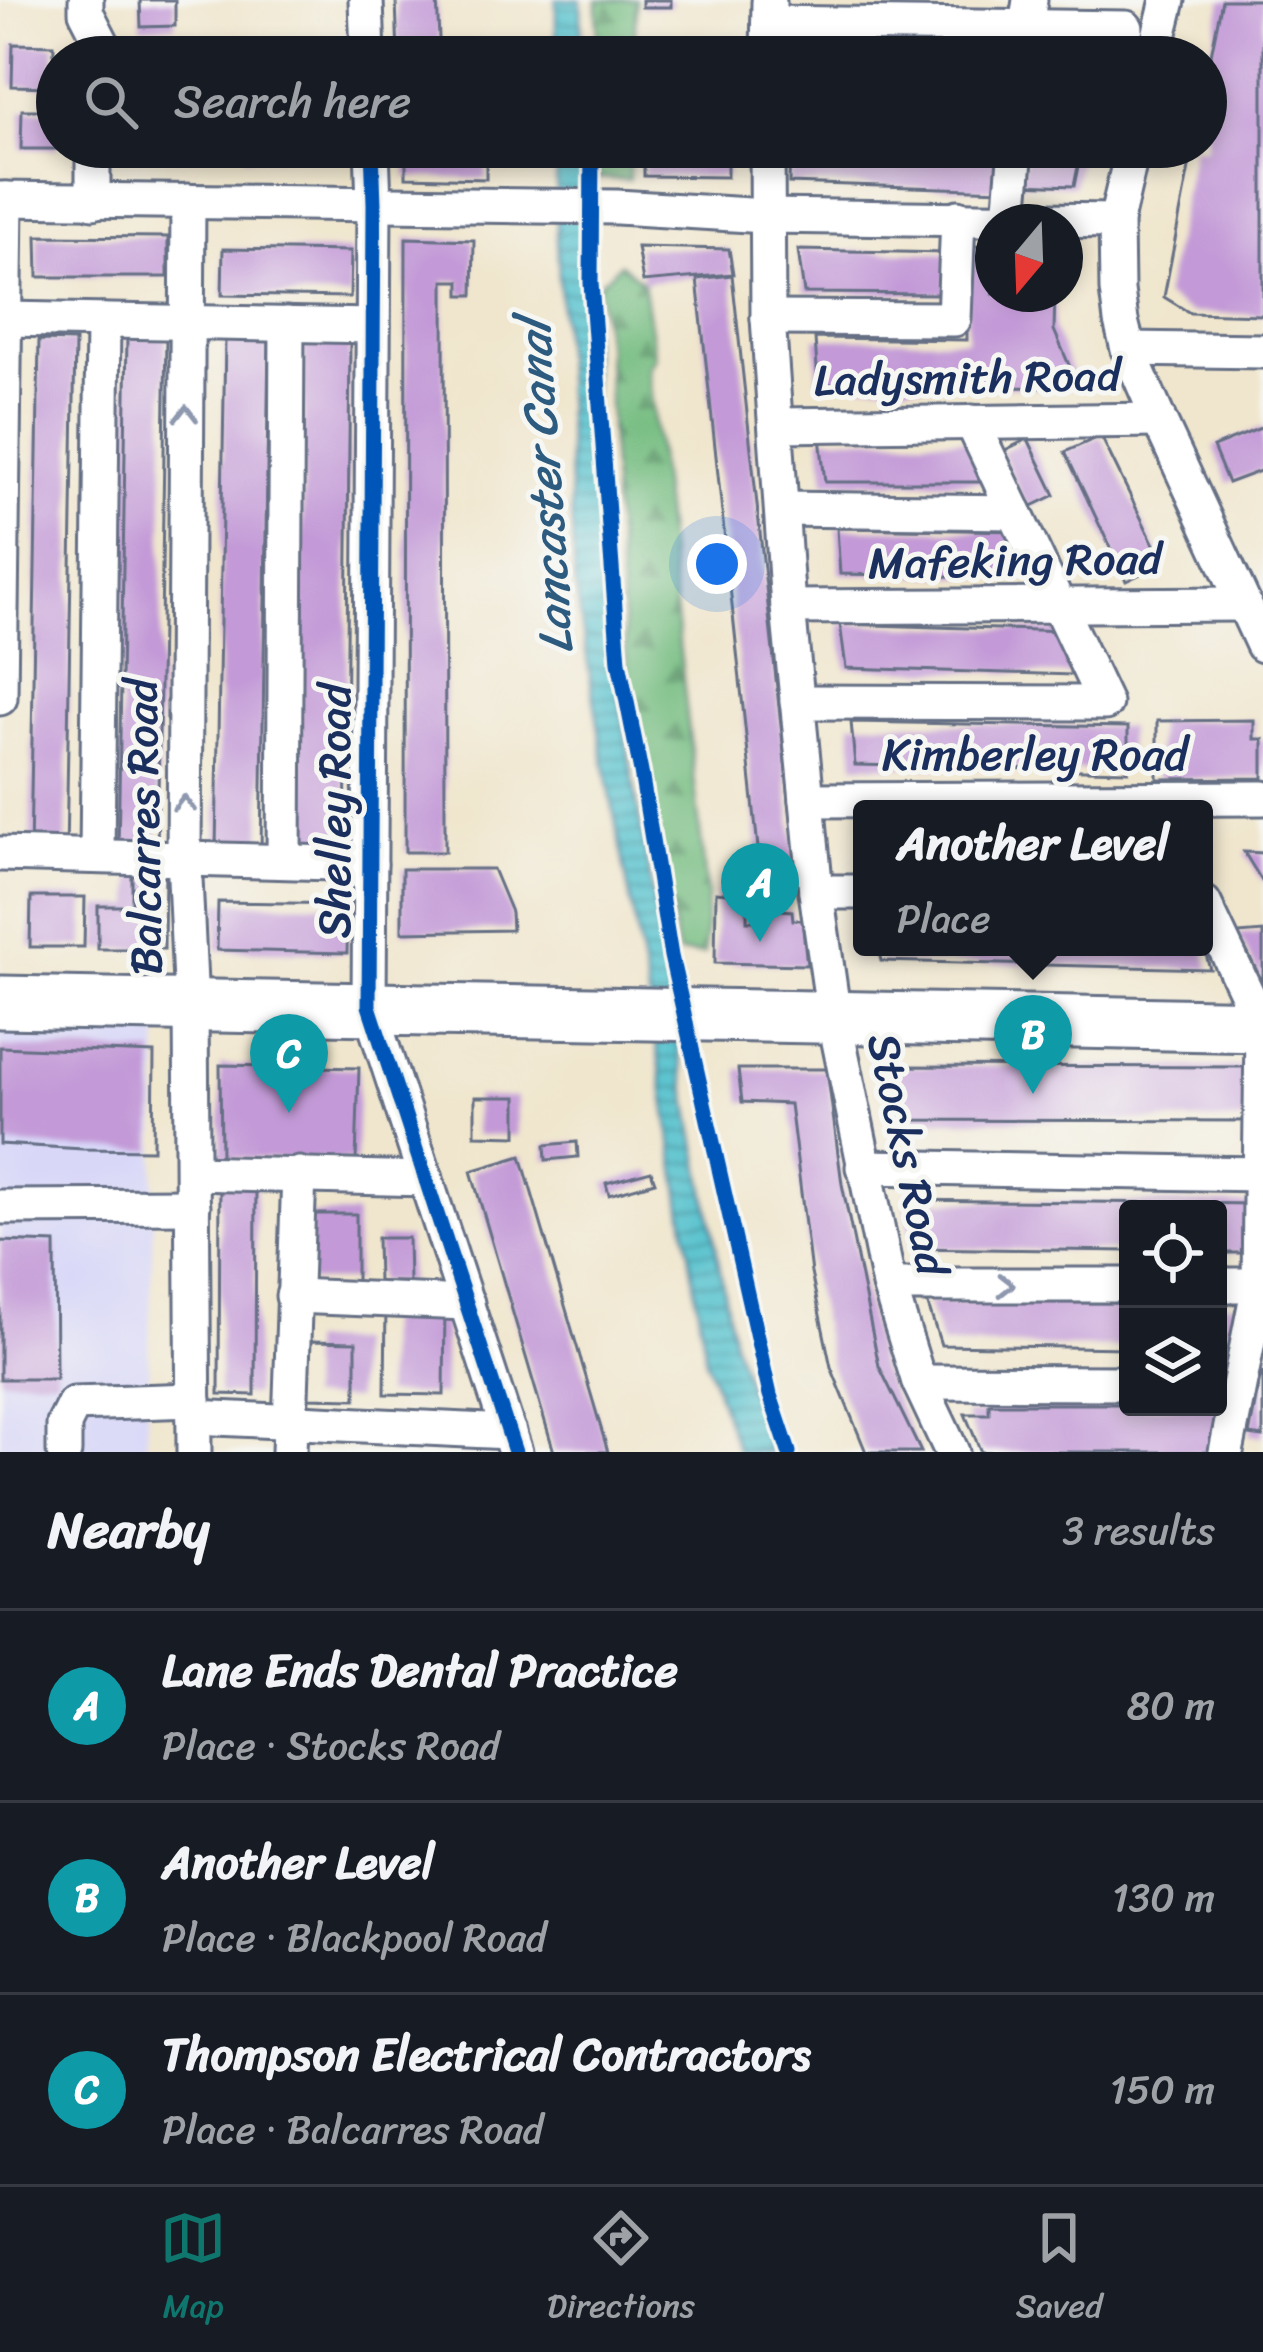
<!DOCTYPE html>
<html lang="en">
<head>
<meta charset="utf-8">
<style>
	:root { --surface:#171b24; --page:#242831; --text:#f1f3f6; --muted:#9ea1a6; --line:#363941; --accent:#0f766e }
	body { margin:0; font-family:Sriracha,sans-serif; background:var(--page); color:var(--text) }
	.controls { position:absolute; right:36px; bottom:36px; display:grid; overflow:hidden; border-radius:12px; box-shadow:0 6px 18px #0003 }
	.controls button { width:108px; height:108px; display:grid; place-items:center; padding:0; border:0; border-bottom:3px solid var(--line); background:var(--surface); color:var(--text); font:60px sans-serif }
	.compass { position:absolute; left:975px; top:204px; width:108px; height:108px; border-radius:50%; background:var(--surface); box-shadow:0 6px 18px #0003; rotate:199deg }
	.you { position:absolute; left:717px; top:564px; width:42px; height:42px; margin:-30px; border:9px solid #fff; border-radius:50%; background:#1a73e8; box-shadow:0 0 0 18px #1a73e833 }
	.badge { display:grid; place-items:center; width:78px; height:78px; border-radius:50%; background:var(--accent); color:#fff; font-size:39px; font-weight:700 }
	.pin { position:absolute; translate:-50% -99px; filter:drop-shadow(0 3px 6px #0008) }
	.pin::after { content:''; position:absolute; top:63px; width:42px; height:36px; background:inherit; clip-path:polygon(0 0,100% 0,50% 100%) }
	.popup { position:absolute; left:853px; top:800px; width:360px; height:156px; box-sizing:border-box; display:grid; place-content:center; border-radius:12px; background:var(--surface); filter:drop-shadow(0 3px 9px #0005); font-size:39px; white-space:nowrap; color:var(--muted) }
	.popup b { font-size:45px; color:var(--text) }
	.popup::after { content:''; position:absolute; left:50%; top:100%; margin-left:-24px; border:24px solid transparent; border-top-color:var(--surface) }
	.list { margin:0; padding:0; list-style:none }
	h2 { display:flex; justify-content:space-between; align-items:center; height:156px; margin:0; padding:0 48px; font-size:51px }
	h2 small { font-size:39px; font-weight:400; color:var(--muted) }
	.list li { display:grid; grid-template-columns:78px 1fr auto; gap:36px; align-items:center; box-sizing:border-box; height:192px; padding:0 48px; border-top:3px solid var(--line) }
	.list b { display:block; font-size:45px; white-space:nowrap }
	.list p { margin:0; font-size:39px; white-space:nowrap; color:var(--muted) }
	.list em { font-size:39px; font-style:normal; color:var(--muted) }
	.icon { flex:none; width:66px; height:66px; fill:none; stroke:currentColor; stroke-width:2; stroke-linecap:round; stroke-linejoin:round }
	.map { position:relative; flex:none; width:1263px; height:1452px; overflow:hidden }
	.search { position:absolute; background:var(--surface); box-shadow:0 6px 18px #0003; left:36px; right:36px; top:36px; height:132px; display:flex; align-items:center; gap:30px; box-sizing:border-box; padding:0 42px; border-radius:66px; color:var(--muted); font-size:45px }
	.sheet { height:732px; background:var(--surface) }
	nav { display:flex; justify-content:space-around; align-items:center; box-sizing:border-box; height:168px; border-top:3px solid var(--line); background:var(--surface); font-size:33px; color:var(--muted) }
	nav a { display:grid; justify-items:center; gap:6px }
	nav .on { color:var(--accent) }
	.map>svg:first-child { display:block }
	.built { fill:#d8d7f8 }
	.forest { fill:url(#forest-firs); stroke:#4a7670; stroke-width:3 }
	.water { fill:url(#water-rules); stroke:#387896; stroke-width:3 }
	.building { fill:#c39ad7 }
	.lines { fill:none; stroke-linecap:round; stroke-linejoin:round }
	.minor-casing { stroke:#666f85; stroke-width:39 }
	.highway-casing { stroke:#666f85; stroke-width:57 }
	.minor { stroke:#fff; stroke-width:33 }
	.highway { stroke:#fff; stroke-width:51 }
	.cycleway-casing { stroke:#f6f6f2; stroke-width:22 }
	.cycleway { stroke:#0057b8; stroke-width:15 }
	.oneway { stroke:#8d97ae }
	.labels { text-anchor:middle; stroke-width:10; stroke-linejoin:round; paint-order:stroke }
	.street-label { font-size:45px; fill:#1b2f5e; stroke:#f6f6f2 }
	.water-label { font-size:48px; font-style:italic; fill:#2d5b80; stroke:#f6f6f2 }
</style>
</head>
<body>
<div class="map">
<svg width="1263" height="1452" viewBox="0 0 1263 1452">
	<defs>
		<pattern id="forest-firs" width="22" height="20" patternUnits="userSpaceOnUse" patternTransform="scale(3)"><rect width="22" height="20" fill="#78be83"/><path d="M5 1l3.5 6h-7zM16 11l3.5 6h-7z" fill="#629b6e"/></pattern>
		<pattern id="water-rules" width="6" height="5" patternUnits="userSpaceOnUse" patternTransform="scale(3)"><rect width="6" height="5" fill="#56c2ce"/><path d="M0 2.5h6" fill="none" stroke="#469eaa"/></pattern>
	</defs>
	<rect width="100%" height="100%" fill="#f6f6f2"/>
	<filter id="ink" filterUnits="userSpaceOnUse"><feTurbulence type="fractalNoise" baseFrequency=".00833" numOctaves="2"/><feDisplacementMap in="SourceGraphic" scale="24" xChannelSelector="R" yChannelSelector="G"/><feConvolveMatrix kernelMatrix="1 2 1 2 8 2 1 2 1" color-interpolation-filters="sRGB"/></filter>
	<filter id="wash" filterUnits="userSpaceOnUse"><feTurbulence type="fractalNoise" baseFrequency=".004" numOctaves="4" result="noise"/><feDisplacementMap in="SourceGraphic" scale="48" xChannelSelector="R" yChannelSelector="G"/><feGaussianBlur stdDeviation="2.7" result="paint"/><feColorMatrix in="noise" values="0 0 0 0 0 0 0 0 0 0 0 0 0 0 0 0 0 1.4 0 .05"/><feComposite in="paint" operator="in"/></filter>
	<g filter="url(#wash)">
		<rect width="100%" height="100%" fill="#f0e6cd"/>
		<polygon class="built" points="0,1030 159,1031 146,1452 0,1452"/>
		<g class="forest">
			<polygon points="597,0 636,0 634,57 598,57"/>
			<polygon points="597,147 630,147 629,180 597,178"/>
			<polygon points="620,264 643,282 655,358 648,367 707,893 704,954 678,953 627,664 613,498 607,354 598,285"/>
		</g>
		<g class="water">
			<polygon points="556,0 581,0 582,57 556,57"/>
			<polygon points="556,147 584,147 600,581 673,1019 734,1344 770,1452 738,1452 706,1361 652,1015 604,761 575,584 557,239"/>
		</g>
		<g id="blocks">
			<g class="building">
				<polygon points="140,0 175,0 175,26 141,27"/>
				<polygon points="396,0 437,0 440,57 398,57"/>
				<rect x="642" y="0" width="29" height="7"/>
				<polygon points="1222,0 1263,0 1263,315 1190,313 1164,297 1193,147 1206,147 1206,80"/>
				<polygon points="646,41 729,42 728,57 646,57"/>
				<polygon points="13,44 54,45 53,87 12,86"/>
				<polygon points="812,46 1014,52 1014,57 812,57"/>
				<polygon points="1042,51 1103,53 1102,57 1042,57"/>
				<polygon points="22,110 57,110 57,149 21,149"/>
				<polygon points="244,147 281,147 282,156 245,157"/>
				<polygon points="406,147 486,147 486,179 406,177"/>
				<polygon points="644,147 727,147 727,177 644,176"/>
				<polygon points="790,147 1004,148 1003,190 789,183"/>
				<polygon points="1028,147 1082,147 1074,186 1020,184"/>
				<polygon points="37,236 168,237 168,277 38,277"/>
				<polygon points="406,238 474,240 473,295 460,295 460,281 444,281 445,852 405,852"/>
				<polygon points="967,246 993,246 993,294 1055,294 1054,330 1075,379 1070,388 818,384 815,338 967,340"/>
				<polygon points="637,247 729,249 733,274 643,282"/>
				<polygon points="223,249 351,251 350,297 222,295"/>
				<polygon points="798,250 947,253 946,294 804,293"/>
				<polygon points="732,275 798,881 762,885 697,279"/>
				<polygon points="127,338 166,338 157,853 118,852"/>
				<polygon points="225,339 269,340 261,851 216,850"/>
				<polygon points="39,340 75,341 66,855 30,855"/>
				<polygon points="304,340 350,341 345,851 300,851"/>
				<polygon points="1263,427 1263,470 1228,483 1213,447"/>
				<polygon points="1101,436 1163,563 1126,581 1065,452"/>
				<polygon points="820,437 976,440 995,482 825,482"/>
				<polygon points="1028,439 1055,495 1028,508 1001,452"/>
				<polygon points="837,528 1019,531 1038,578 840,574"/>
				<polygon points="840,624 1067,631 1074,643 1072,675 846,668"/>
				<polygon points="1254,720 1254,739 1263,739 1263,778 1157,779 1157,721"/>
				<polygon points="851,722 1128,727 1128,771 855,765"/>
				<polygon points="1244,852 1263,853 1263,883"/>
				<polygon points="132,867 165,867 164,949 98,949 98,906 132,906"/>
				<polygon points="402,869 493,869 511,912 512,930 402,932"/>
				<polygon points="716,892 747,895 747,921 767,921 769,909 792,911 793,920 802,920 807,965 715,963"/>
				<polygon points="31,897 85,897 84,947 30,947"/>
				<polygon points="218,902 348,904 347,953 217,950"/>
				<polygon points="1263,932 1263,983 1238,934"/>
				<polygon points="878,947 1204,947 1210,969 881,961"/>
				<polygon points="0,1047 154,1053 153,1150 83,1149 0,1144"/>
				<polygon points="220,1065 359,1068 356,1161 221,1158"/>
				<polygon points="888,1066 1257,1067 1257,1121 888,1120"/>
				<polygon points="738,1069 827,1069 842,1184 879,1366 921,1452 866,1452 831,1367 811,1273 790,1104 742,1102"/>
				<polygon points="475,1097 517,1097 517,1136 475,1135"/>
				<polygon points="577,1142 578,1157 546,1160 545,1145"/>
				<polygon points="521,1156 608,1452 554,1452 471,1171"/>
				<polygon points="651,1171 655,1182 609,1195 606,1183"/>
				<polygon points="220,1178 256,1178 255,1395 219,1394"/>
				<polygon points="905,1200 1255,1204 1254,1253 1218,1253 1218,1209 1128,1209 1128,1251 912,1248"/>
				<polygon points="310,1214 356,1214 356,1281 309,1281"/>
				<polygon points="377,1238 408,1238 409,1282 378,1282"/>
				<polygon points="0,1241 55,1243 56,1379 0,1379"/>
				<polygon points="927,1302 1128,1303 1128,1348 941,1345"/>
				<polygon points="386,1303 445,1303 444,1395 385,1394"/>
				<polygon points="1218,1304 1245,1304 1236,1349 1218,1349"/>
				<polygon points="309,1341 356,1342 356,1399 308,1398"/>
				<polygon points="1261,1373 1263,1373 1263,1437 1249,1435"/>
				<polygon points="989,1404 1128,1404 1128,1407 1224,1405 1214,1452 981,1452 965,1414 989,1414"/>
			</g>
		</g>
	</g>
	<g filter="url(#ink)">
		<use href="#blocks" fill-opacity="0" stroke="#666f85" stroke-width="3"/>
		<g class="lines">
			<g class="minor-casing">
				<g id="minor">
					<polyline points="86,0 86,12 109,57"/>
					<polyline points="366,0 368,57"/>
					<polyline points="769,23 1126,28"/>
					<polyline points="768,57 769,2"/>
					<polyline points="1022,57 1030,0"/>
					<polyline points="1154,57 1168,0"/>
					<polyline points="372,147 374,204 369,1006 515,1452"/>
					<polyline points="767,147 768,318 788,607 816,892 834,1017 889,1285 919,1382 952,1452"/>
					<polyline points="1133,147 1116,221 1117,290 1121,321 1128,349 1159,420 1263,645"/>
					<polyline points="0,199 617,207 766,216 1116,221"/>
					<polyline points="188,201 184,857 191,1005 194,1452"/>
					<polyline points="93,202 93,147"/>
					<polyline points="1010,218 1016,147"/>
					<polyline points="768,318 954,319 958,217"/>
					<polyline points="6,319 373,326"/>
					<polyline points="1128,349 1263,351"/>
					<polyline points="777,425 1159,420"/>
					<polyline points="782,509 1015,512"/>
					<polyline points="788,607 1244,604"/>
					<polyline points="0,698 6,199"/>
					<polyline points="797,702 1105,703 972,422"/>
					<polyline points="807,800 1263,798"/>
					<polyline points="0,854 370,864"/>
					<polyline points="97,855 103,321"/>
					<polyline points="284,861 287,324"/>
					<polyline points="816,892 862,892"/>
					<polyline points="1204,903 1262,1026 1259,1285 1226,1452"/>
					<polyline points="863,1167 1260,1174"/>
					<polyline points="193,1173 426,1179"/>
					<polyline points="0,1207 193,1206"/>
					<polyline points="889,1285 1128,1285"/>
					<polyline points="1218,1285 1263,1285"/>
					<polyline points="293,1296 467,1303"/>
					<polyline points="919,1382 1128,1383"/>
					<polyline points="194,1417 509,1432"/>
					<polyline points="64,1452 64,1424 74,1404 194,1400"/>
					<polyline points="289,1452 299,1174"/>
				</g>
			</g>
			<g class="highway-casing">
				<path id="highway" d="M0 1002C421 1007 842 1017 1263 1026"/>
			</g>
			<use href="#minor" class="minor"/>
			<use href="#highway" class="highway"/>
			<g class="cycleway-casing">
				<g id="cycleway">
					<polyline points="372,147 374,204 369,1006 515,1452"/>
					<polyline points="592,147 591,283 619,662 641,772 671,956 770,1395 789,1452"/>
				</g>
			</g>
			<use href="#cycleway" class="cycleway"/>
		</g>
		<defs><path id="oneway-chevron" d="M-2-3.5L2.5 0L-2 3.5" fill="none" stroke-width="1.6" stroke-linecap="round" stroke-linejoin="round" transform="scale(3)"/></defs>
		<g class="oneway">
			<use href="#oneway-chevron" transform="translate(186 414) rotate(-90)"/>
			<use href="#oneway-chevron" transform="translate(184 804) rotate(-90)"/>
			<use href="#oneway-chevron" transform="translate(1006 1285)"/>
		</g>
	</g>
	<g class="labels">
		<g class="street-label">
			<text transform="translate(967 377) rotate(-1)" y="16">Ladysmith Road</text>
			<text transform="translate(1015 560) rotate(-1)" y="16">Mafeking Road</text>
			<text x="1035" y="770">Kimberley Road</text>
			<text transform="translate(334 811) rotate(-90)" y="16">Shelley Road</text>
			<text transform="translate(143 827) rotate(-91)" y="16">Balcarres Road</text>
			<text transform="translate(909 1154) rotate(78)" y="16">Stocks Road</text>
		</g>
		<g class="water-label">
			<text transform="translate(544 487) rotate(-94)" y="17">Lancaster Canal</text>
		</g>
	</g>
</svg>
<div class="controls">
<button><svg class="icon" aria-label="locate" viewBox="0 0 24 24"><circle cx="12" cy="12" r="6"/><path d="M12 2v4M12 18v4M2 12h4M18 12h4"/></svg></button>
<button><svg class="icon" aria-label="layers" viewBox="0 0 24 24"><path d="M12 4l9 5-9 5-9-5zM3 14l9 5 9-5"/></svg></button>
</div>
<svg class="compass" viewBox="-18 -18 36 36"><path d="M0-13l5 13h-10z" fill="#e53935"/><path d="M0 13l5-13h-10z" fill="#9ea1a6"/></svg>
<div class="you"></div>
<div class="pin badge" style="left:760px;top:942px;background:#0f9aa8">A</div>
<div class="pin badge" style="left:1033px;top:1094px;background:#0f9aa8">B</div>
<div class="popup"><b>Another Level</b>Place</div>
<div class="pin badge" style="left:289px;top:1113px;background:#0f9aa8">C</div>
<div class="search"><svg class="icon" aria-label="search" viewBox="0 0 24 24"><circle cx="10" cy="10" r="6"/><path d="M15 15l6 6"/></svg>Search here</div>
</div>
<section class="sheet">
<h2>Nearby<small>3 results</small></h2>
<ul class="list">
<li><span class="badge" style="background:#0f9aa8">A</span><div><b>Lane Ends Dental Practice</b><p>Place · Stocks Road</p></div><em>80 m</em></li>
<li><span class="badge" style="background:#0f9aa8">B</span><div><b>Another Level</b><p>Place · Blackpool Road</p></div><em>130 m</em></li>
<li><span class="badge" style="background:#0f9aa8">C</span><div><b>Thompson Electrical Contractors</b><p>Place · Balcarres Road</p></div><em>150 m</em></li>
</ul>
</section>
<nav>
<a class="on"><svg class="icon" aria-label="map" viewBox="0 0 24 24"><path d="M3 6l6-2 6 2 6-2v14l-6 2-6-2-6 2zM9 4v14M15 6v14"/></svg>Map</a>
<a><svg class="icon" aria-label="directions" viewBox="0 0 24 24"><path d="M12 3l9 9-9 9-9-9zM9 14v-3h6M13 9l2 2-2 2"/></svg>Directions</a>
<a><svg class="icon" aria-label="saved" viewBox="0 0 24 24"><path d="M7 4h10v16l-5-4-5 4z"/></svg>Saved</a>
</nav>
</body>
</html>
